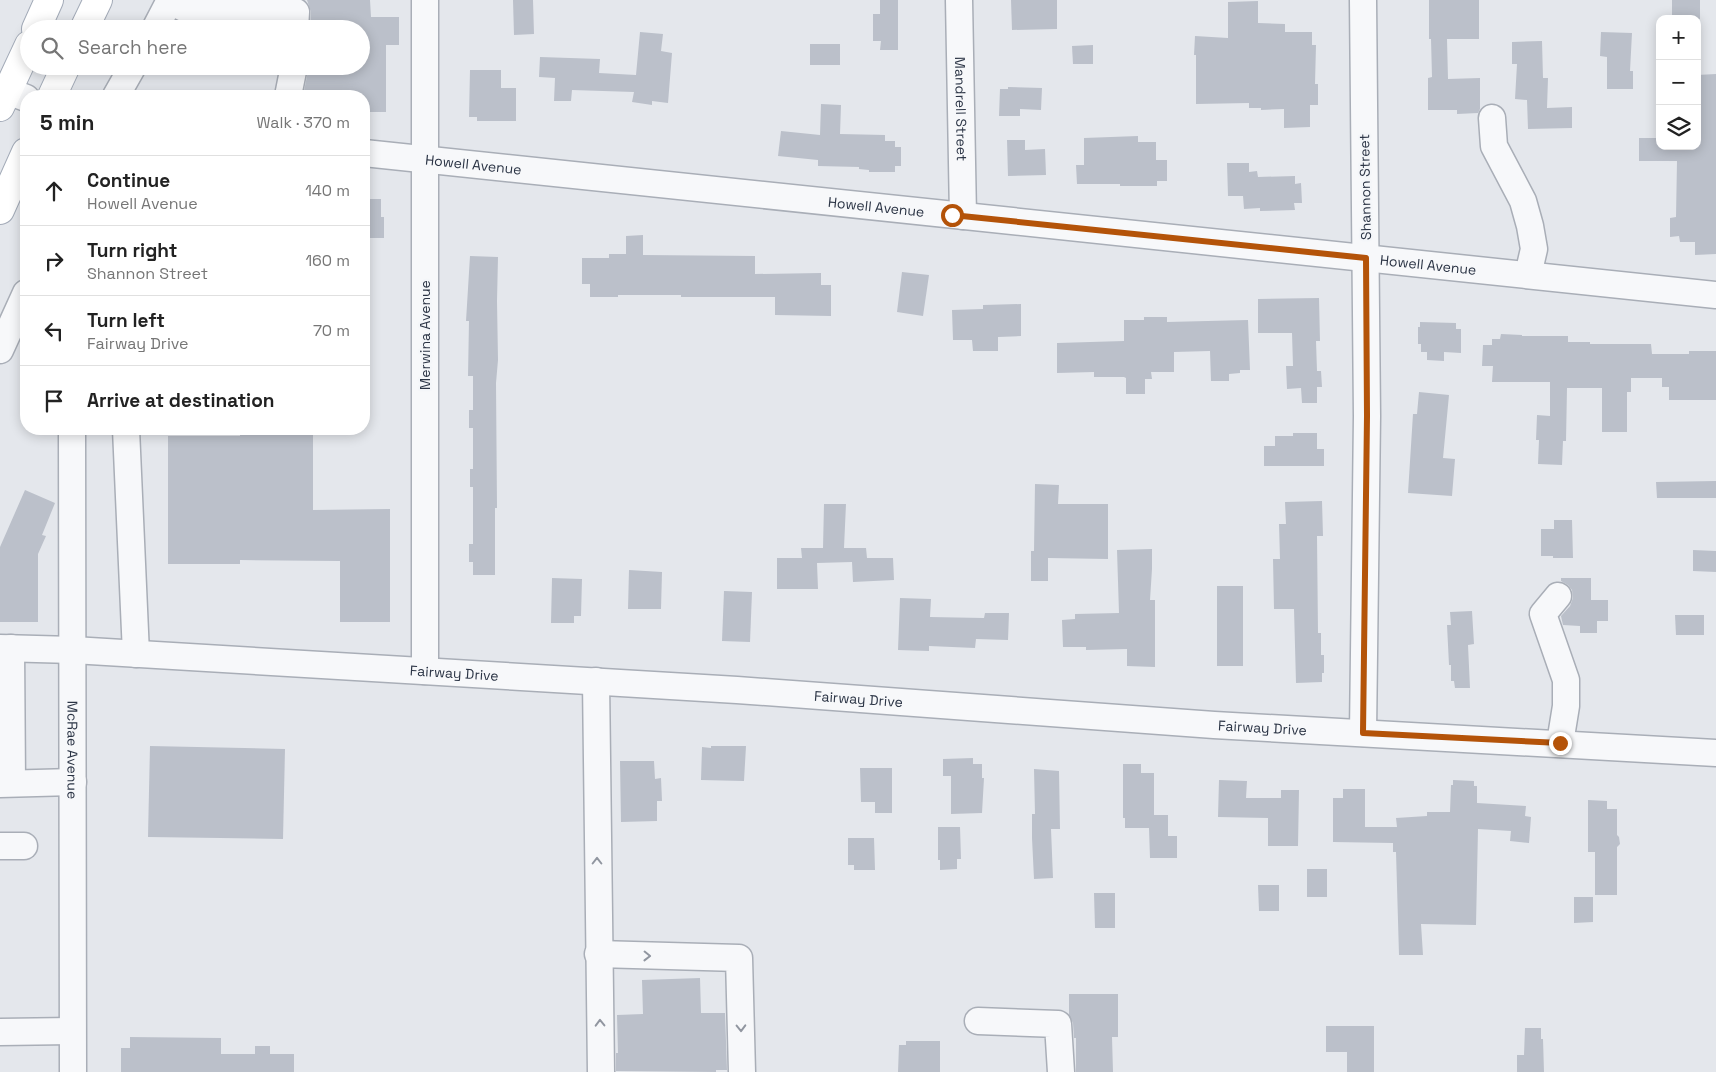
<!DOCTYPE html>
<html lang="en">
<head>
<meta charset="utf-8">
<style>
	:root { --surface:#fff; --page:#f6f6f6; --text:#222; --muted:#767676; --line:#e0e0e0 }
	body { margin:0; font-family:"Space Grotesk",sans-serif; background:var(--page); color:var(--text) }
	.controls { position:absolute; right:15px; top:15px; display:grid; overflow:hidden; border-radius:10px; box-shadow:0 2px 12px #0003 }
	.controls button { width:45px; height:45px; display:grid; place-items:center; padding:0; border:0; border-bottom:1px solid var(--line); background:var(--surface); color:var(--text); font:25px sans-serif }
	.stop { position:absolute; width:15px; height:15px; margin:-11px; border:4px solid #b45309; border-radius:50%; background:#fff }
	.stop.end { background:#b45309; border-color:#fff; box-shadow:0 1px 5px #0008 }
	.list { margin:0; padding:0; list-style:none }
	h2 { display:flex; justify-content:space-between; align-items:center; height:65px; margin:0; padding:0 20px; font-size:21px }
	h2 small { font-size:16px; font-weight:400; color:var(--muted) }
	.list li { display:grid; grid-template-columns:32px 1fr auto; gap:15px; align-items:center; box-sizing:border-box; height:70px; padding:0 20px; border-top:1px solid var(--line) }
	.list b { display:block; font-size:19px; white-space:nowrap }
	.list p { margin:0; font-size:16px; white-space:nowrap; color:var(--muted) }
	.list em { font-size:16px; font-style:normal; color:var(--muted) }
	.icon { flex:none; width:28px; height:28px; fill:none; stroke:currentColor; stroke-width:2; stroke-linecap:round; stroke-linejoin:round }
	.map { position:relative; flex:none; width:1716px; height:1072px; overflow:hidden }
	.search { position:absolute; background:var(--surface); box-shadow:0 2px 12px #0003; left:20px; top:20px; width:350px; height:55px; display:flex; align-items:center; gap:12px; box-sizing:border-box; padding:0 18px; border-radius:28px; color:var(--muted); font-size:19px }
	.panel { position:absolute; background:var(--surface); box-shadow:0 2px 12px #0003; left:20px; top:90px; width:350px; height:345px; border-radius:20px }
	.map>svg:first-child { display:block }
	.building { fill:#bbc0ca }
	.lines { fill:none; stroke-linecap:round; stroke-linejoin:round }
	.minor-casing { stroke:#a9aeb7; stroke-width:29 }
	.major-casing { stroke:#a3abb8; stroke-width:30 }
	.minor { stroke:#f7f8fa; stroke-width:26 }
	.major { stroke:#fff; stroke-width:28 }
	.oneway { stroke:#9196a0 }
	.route { stroke:#b45309; stroke-width:6 }
	.labels { text-anchor:middle; stroke-width:4.5; stroke-linejoin:round; paint-order:stroke }
	.street-label { font-size:14px; fill:#2b3445; stroke:#f4f6f9 }
</style>
</head>
<body>
<div class="map">
<svg width="1716" height="1072" viewBox="0 0 1716 1072">
	<rect width="100%" height="100%" fill="#e4e7ec"/>
	<g class="building">
		<polygon points="307,0 370,0 371,17 399,17 399,45 386,45 386,112 364,112 364,96 303,96 309,66 361,66 361,29 310,29 311,12"/>
		<polygon points="513,0 533,0 534,34 514,35"/>
		<polygon points="880,0 898,0 898,50 880,50 881,41 873,41 873,14 880,14"/>
		<polygon points="1011,0 1057,0 1057,29 1012,30"/>
		<polygon points="1429,0 1479,0 1479,39 1447,39 1448,79 1480,78 1480,109 1478,113 1457,114 1457,110 1428,110 1428,78 1432,77 1431,39 1429,39"/>
		<rect x="1672" y="0" width="28" height="19"/>
		<polygon points="1258,1 1258,23 1285,24 1285,32 1312,32 1312,45 1316,45 1315,84 1318,84 1318,105 1310,105 1310,127 1284,128 1284,109 1261,110 1261,108 1249,108 1249,103 1196,104 1196,55 1194,55 1195,36 1228,38 1228,2"/>
		<polygon points="640,32 663,34 661,51 672,53 668,103 652,101 652,105 632,102 634,92 572,90 571,101 554,101 555,78 539,77 540,57 600,59 599,73 636,75"/>
		<polygon points="1601,32 1632,33 1630,71 1633,71 1633,89 1607,89 1607,57 1600,56"/>
		<polygon points="1542,41 1543,78 1548,78 1547,108 1572,107 1572,128 1528,129 1527,100 1515,99 1517,64 1512,64 1512,42"/>
		<rect x="810" y="44" width="30" height="21"/>
		<polygon points="1093,45 1093,64 1073,64 1072,46"/>
		<polygon points="470,70 501,70 501,88 516,88 516,121 477,121 477,117 469,117"/>
		<polygon points="1716,74 1716,254 1695,255 1695,242 1680,242 1679,236 1670,237 1670,218 1676,217 1677,161 1639,161 1639,138 1660,138 1660,146 1697,146 1697,75"/>
		<polygon points="1008,87 1042,88 1041,110 1020,109 1020,116 999,116 1000,89 1008,89"/>
		<polygon points="821,104 841,105 840,134 885,135 885,141 895,141 895,147 901,147 901,166 895,166 895,172 869,172 869,170 859,169 859,167 818,166 818,160 778,156 781,131 820,135"/>
		<polygon points="1138,136 1138,142 1156,142 1156,160 1167,160 1167,181 1157,181 1157,186 1120,186 1120,184 1077,184 1076,165 1084,165 1084,138"/>
		<polygon points="1007,140 1025,140 1025,150 1045,149 1046,175 1008,176"/>
		<polygon points="1227,163 1249,163 1249,172 1257,171 1258,177 1295,176 1295,184 1301,183 1302,203 1294,203 1295,210 1260,211 1260,208 1244,209 1243,196 1228,196"/>
		<polygon points="364,199 381,199 381,217 384,217 384,238 364,238"/>
		<polygon points="643,235 643,255 755,256 755,274 821,273 821,285 831,285 831,316 775,315 775,297 681,297 681,295 618,295 618,297 590,297 590,284 582,284 582,258 609,258 609,254 626,254 626,236"/>
		<polygon points="470,256 498,257 497,301 498,360 496,383 497,508 495,508 495,575 473,575 473,562 469,562 469,544 473,544 473,487 470,487 470,469 473,469 473,428 469,428 469,410 473,410 473,376 468,376 469,321 466,321"/>
		<polygon points="902,272 929,275 923,316 897,312"/>
		<polygon points="1319,298 1320,341 1316,341 1317,371 1321,371 1322,387 1317,387 1317,403 1302,403 1301,388 1287,389 1286,366 1293,366 1292,333 1258,333 1258,299"/>
		<polygon points="1021,304 1021,336 998,337 998,351 973,351 972,340 953,340 952,310 983,309 983,305"/>
		<polygon points="1144,317 1167,317 1167,322 1248,320 1250,370 1240,370 1240,373 1229,374 1229,381 1211,381 1210,351 1174,352 1174,372 1151,372 1152,379 1145,379 1145,394 1126,394 1126,378 1124,377 1094,377 1094,372 1057,373 1057,343 1124,341 1124,320 1144,320"/>
		<polygon points="1420,322 1456,323 1456,329 1461,329 1461,353 1444,352 1444,361 1427,360 1427,352 1421,352 1421,344 1418,344 1418,327 1420,327"/>
		<polygon points="1501,334 1522,335 1522,336 1568,336 1568,342 1590,342 1590,344 1651,344 1652,354 1689,354 1689,351 1716,351 1716,400 1669,400 1669,387 1662,387 1662,378 1631,378 1631,392 1627,392 1627,432 1602,432 1602,388 1567,388 1566,441 1563,441 1562,465 1538,464 1539,440 1536,440 1537,415 1550,416 1550,382 1492,382 1493,366 1482,366 1483,345 1492,345 1492,339 1500,339"/>
		<polygon points="1419,392 1449,395 1443,458 1455,459 1452,496 1408,493 1413,414 1417,414"/>
		<polygon points="240,429 313,429 313,510 390,509 390,622 340,622 340,561 240,560 240,564 168,564 168,436 240,436"/>
		<polygon points="1293,433 1317,433 1317,449 1324,449 1324,466 1264,466 1264,446 1275,446 1275,436 1293,436"/>
		<polygon points="1716,481 1716,498 1657,498 1656,482"/>
		<polygon points="1035,484 1059,485 1058,504 1108,504 1108,559 1048,558 1048,581 1031,581 1031,551 1034,551"/>
		<polygon points="25,490 55,503 42,535 46,536 38,554 38,622 0,622 0,547"/>
		<polygon points="1322,501 1323,536 1317,536 1318,633 1321,633 1321,655 1324,655 1324,673 1322,673 1322,682 1296,683 1294,609 1274,609 1273,559 1280,559 1279,524 1286,524 1285,502"/>
		<polygon points="824,504 846,504 844,548 866,548 867,558 893,558 894,580 853,582 852,562 817,563 818,589 777,589 777,558 802,558 801,548 823,548"/>
		<polygon points="1554,520 1572,520 1573,558 1553,558 1553,556 1541,556 1541,529 1554,529"/>
		<polygon points="1152,549 1152,569 1150,600 1155,600 1155,667 1127,666 1127,649 1086,650 1086,647 1063,647 1062,620 1075,619 1075,614 1119,613 1117,550"/>
		<polygon points="1693,550 1716,551 1716,572 1693,571"/>
		<polygon points="629,570 662,572 661,609 628,609"/>
		<polygon points="552,578 582,579 581,616 574,616 574,623 551,623"/>
		<polygon points="1561,578 1591,578 1591,600 1608,600 1608,621 1597,621 1597,633 1580,633 1580,626 1563,625 1561,616 1570,606 1573,598 1572,590 1568,585 1561,581"/>
		<rect x="1217" y="586" width="26" height="80"/>
		<polygon points="724,591 752,592 750,642 722,641"/>
		<polygon points="900,598 931,599 930,617 984,618 985,613 1009,613 1008,640 976,639 975,648 929,646 929,651 898,650"/>
		<polygon points="1472,611 1474,644 1468,645 1470,688 1455,688 1454,681 1451,681 1451,665 1449,665 1447,625 1451,625 1450,612"/>
		<polygon points="1675,615 1704,615 1704,635 1676,635"/>
		<polygon points="150,746 285,749 283,839 148,837"/>
		<polygon points="711,746 746,746 744,781 701,780 702,747 711,748"/>
		<polygon points="973,758 973,764 982,764 982,778 984,778 982,813 951,814 951,776 943,776 943,759"/>
		<polygon points="620,761 654,761 655,779 661,778 662,801 657,801 657,821 621,822"/>
		<polygon points="1123,764 1141,764 1141,773 1154,773 1154,815 1168,815 1168,836 1177,836 1177,858 1150,858 1149,828 1125,828 1125,818 1123,818"/>
		<polygon points="860,768 892,768 892,813 875,813 875,802 861,802"/>
		<polygon points="1034,769 1059,771 1060,829 1051,829 1053,878 1034,879 1032,838 1032,814 1035,814"/>
		<polygon points="1219,780 1247,781 1246,798 1281,798 1281,790 1299,790 1298,846 1268,846 1268,818 1218,817"/>
		<polygon points="1453,780 1474,781 1474,786 1477,786 1477,803 1526,806 1525,816 1531,817 1529,843 1510,841 1511,831 1478,829 1476,925 1421,924 1423,955 1399,955 1396,852 1393,852 1393,843 1333,842 1333,798 1343,798 1343,789 1365,789 1365,827 1397,827 1396,818 1427,816 1427,812 1450,812 1451,785 1453,785"/>
		<polygon points="1588,800 1607,801 1607,809 1617,809 1617,835 1619,837 1620,844 1617,847 1617,895 1595,895 1595,852 1588,852"/>
		<polygon points="938,827 960,827 961,859 957,859 957,869 940,870 940,860 938,860"/>
		<polygon points="848,838 874,838 875,870 854,870 854,865 848,865"/>
		<rect x="1307" y="869" width="20" height="28"/>
		<polygon points="1258,885 1279,885 1279,911 1259,911"/>
		<polygon points="1094,893 1115,893 1115,928 1095,928"/>
		<polygon points="1574,897 1593,897 1593,922 1574,923"/>
		<polygon points="700,978 701,1013 725,1013 727,1070 716,1070 716,1072 616,1071 616,1053 618,1053 617,1015 643,1014 642,980"/>
		<polygon points="1069,994 1118,994 1118,1037 1112,1037 1113,1072 1076,1072 1076,1038 1074,1038 1073,1023 1069,1015"/>
		<polygon points="1326,1026 1374,1026 1374,1072 1347,1072 1347,1052 1326,1052"/>
		<polygon points="1525,1028 1541,1028 1541,1039 1543,1039 1544,1072 1517,1072 1517,1055 1524,1055"/>
		<polygon points="130,1037 221,1038 221,1054 255,1054 255,1046 270,1046 270,1054 294,1054 294,1072 121,1072 121,1048 130,1048"/>
		<polygon points="906,1041 940,1041 940,1072 898,1072 899,1045 906,1045"/>
	</g>
	<g class="lines">
		<g class="minor-casing">
			<g id="minor">
				<path id="s1" d="M959 0 963 216"/>
				<polyline points="170,1 190,11 219,11 224,0"/>
				<polyline points="219,11 296,12 295,29"/>
				<polyline points="155,29 170,0"/>
				<polyline points="0,88 26,98"/>
				<polyline points="116,96 133,66"/>
				<polyline points="288,96 294,66"/>
				<polyline points="1492,118 1494,146 1523,201 1530,226 1534,249 1528,275"/>
				<path id="s2" d="M364 153 1716 295"/>
				<polyline points="0,350 26,293"/>
				<path id="s3" d="M72 429 73 1072"/>
				<polyline points="126,429 136,654"/>
				<polyline points="1558,596 1543,614 1566,680 1566,706 1560,743"/>
				<path id="s4" d="M0 648 73 650 737 690 1214 725 1716 753"/>
				<polyline points="11,648 12,783"/>
				<polyline points="425,671 425,0"/>
				<polyline points="596,681 601,1072"/>
				<polyline points="1363,733 1367,416 1363,0"/>
				<polyline points="0,784 73,782"/>
				<polyline points="0,846 24,846"/>
				<polyline points="598,954 739,958 742,1072"/>
				<polyline points="978,1021 1058,1024 1061,1072"/>
				<polyline points="0,1032 72,1031"/>
			</g>
		</g>
		<g class="major-casing">
			<g id="major">
				<polyline points="36,29 49,0"/>
				<polyline points="84,29 98,0"/>
				<polyline points="52,96 66,66"/>
				<polyline points="0,107 29,45"/>
				<polyline points="0,210 26,152"/>
			</g>
		</g>
		<use href="#minor" class="minor"/>
		<use href="#major" class="major"/>
	</g>
	<defs><path id="oneway-chevron" d="M-2-3.5L2.5 0L-2 3.5" fill="none" stroke-width="1.6" stroke-linecap="round" stroke-linejoin="round" transform="scale(1.25)"/></defs>
	<g class="oneway">
		<use href="#oneway-chevron" transform="translate(597 861) rotate(-90)"/>
		<use href="#oneway-chevron" transform="translate(647 956) rotate(1)"/>
		<use href="#oneway-chevron" transform="translate(600 1023) rotate(-91)"/>
		<use href="#oneway-chevron" transform="translate(741 1028) rotate(89)"/>
	</g>
	<g class="lines">
		<polyline class="route" points="952,215 1366,258 1367,416 1363,733 1560,743"/>
	</g>
	<g class="labels">
		<g class="street-label">
			<text dy="5" stroke="none"><textPath href="#s1" startOffset="109">Mandrell Street</textPath></text>
			<text dy="5" stroke="none"><textPath href="#s2" startOffset="110">Howell Avenue</textPath></text>
			<text transform="translate(1365 187) rotate(-91)" y="5">Shannon Street</text>
			<text dy="5" stroke="none"><textPath href="#s2" startOffset="515">Howell Avenue</textPath></text>
			<text dy="5" stroke="none"><textPath href="#s2" startOffset="1070">Howell Avenue</textPath></text>
			<text transform="translate(425 335) rotate(-90)" y="5">Merwina Avenue</text>
			<text dy="5" stroke="none"><textPath href="#s4" startOffset="455">Fairway Drive</textPath></text>
			<text dy="5" stroke="none"><textPath href="#s4" startOffset="860">Fairway Drive</textPath></text>
			<text dy="5" stroke="none"><textPath href="#s4" startOffset="1265">Fairway Drive</textPath></text>
			<text dy="5" stroke="none"><textPath href="#s3" startOffset="321">McRae Avenue</textPath></text>
		</g>
	</g>
</svg>
<div class="controls">
<button>+</button>
<button>−</button>
<button><svg class="icon" aria-label="layers" viewBox="0 0 24 24"><path d="M12 4l9 5-9 5-9-5zM3 14l9 5 9-5"/></svg></button>
</div>
<div class="stop" style="left:952px;top:215px"></div>
<div class="stop end" style="left:1560px;top:743px"></div>
<div class="search"><svg class="icon" aria-label="search" viewBox="0 0 24 24"><circle cx="10" cy="10" r="6"/><path d="M15 15l6 6"/></svg>Search here</div>
<section class="panel">
<h2>5 min<small>Walk · 370 m</small></h2>
<ul class="list">
<li><svg class="icon" aria-label="ahead" viewBox="0 0 24 24"><path d="M12 20V5M6 11l6-6 6 6"/></svg><div><b>Continue</b><p>Howell Avenue</p></div><em>140 m</em></li>
<li><svg class="icon" aria-label="right" viewBox="0 0 24 24"><path d="M7 20v-9h11M14 6l5 5-5 5"/></svg><div><b>Turn right</b><p>Shannon Street</p></div><em>160 m</em></li>
<li><svg class="icon" aria-label="left" viewBox="0 0 24 24"><path d="M17 20v-9H6M10 6l-5 5 5 5"/></svg><div><b>Turn left</b><p>Fairway Drive</p></div><em>70 m</em></li>
<li><svg class="icon" aria-label="arrive" viewBox="0 0 24 24"><path d="M6 21V4h12l-3 4 3 4H6"/></svg><div><b>Arrive at destination</b></div></li>
</ul>
</section>
</div>
</body>
</html>
